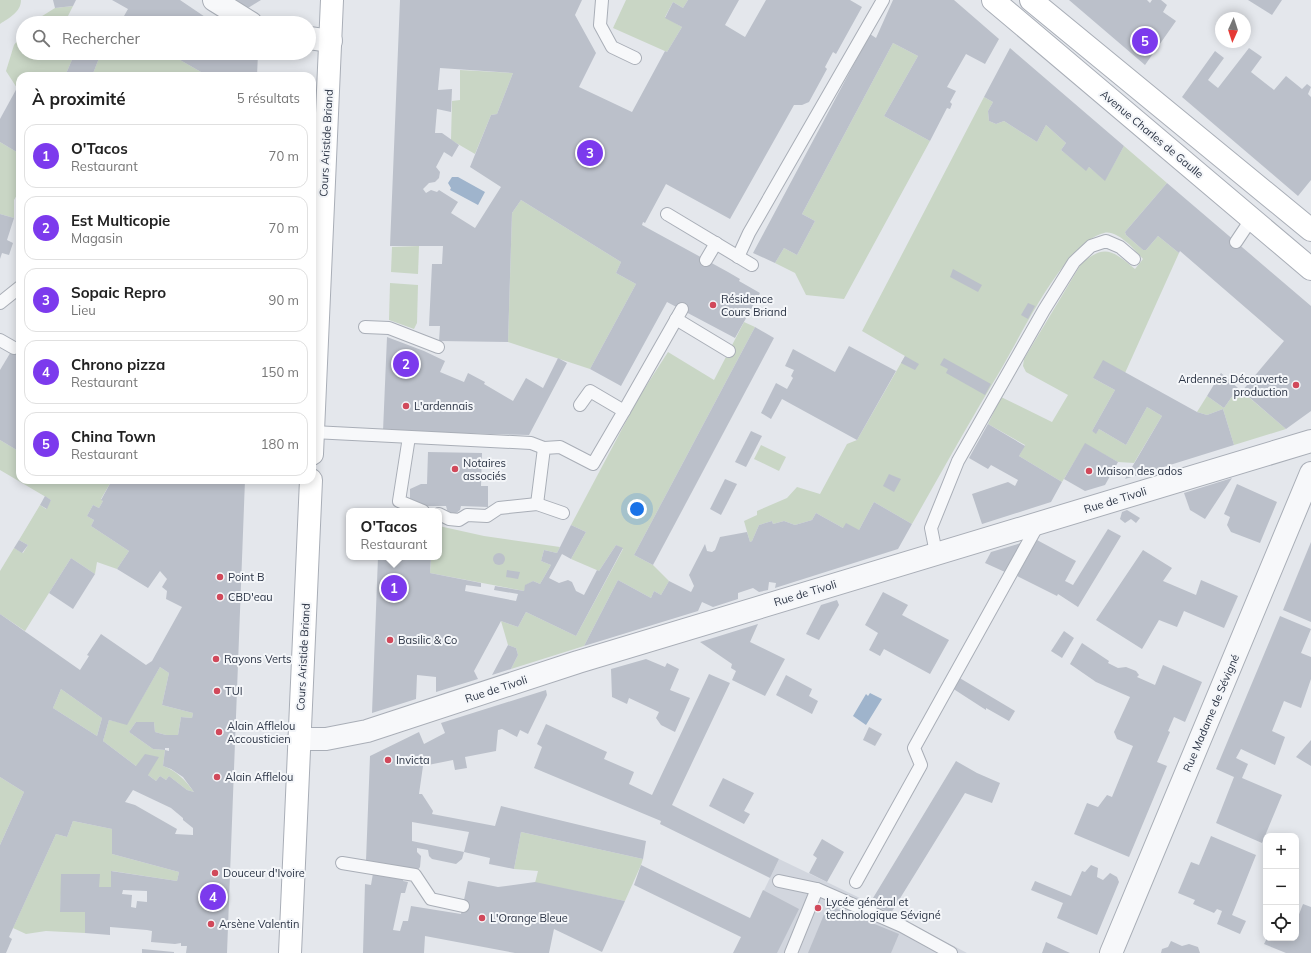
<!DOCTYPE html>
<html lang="fr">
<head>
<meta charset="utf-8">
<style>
	:root { --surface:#fff; --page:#f6f6f6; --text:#222; --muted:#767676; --line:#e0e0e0; --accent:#7c3aed }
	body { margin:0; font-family:Mulish,sans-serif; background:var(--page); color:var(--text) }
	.controls { position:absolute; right:12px; bottom:12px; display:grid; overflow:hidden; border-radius:8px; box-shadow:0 2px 10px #0003 }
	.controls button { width:36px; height:36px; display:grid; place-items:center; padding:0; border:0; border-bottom:1px solid var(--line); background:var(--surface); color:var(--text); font:20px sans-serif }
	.compass { position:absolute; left:1215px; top:12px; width:36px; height:36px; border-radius:50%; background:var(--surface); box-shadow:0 2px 10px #0003; rotate:183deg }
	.you { position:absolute; left:637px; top:509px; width:14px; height:14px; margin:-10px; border:3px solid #fff; border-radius:50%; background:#1a73e8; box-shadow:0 0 0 6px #1a73e833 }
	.badge { display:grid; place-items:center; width:26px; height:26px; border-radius:50%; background:var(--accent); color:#fff; font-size:13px; font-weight:700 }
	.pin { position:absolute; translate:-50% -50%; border:2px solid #fff; box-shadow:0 1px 4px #0006 }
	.popup { position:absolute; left:346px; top:508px; width:96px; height:52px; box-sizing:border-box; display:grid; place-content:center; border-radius:8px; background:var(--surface); filter:drop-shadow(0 1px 3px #0005); font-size:13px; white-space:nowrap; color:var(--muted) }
	.popup b { font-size:15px; color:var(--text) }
	.popup::after { content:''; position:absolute; left:50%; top:100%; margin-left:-8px; border:8px solid transparent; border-top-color:var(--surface) }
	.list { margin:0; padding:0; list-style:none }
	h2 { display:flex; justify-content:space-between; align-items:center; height:52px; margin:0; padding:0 16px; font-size:17px }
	h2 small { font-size:13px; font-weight:400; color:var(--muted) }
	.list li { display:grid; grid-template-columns:26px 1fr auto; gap:12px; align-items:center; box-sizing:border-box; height:64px; margin:0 8px 8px; padding:0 8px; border:1px solid var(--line); border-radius:12px }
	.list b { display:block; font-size:15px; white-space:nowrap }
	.list p { margin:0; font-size:13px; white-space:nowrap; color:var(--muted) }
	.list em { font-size:13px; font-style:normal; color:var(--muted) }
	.icon { flex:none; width:22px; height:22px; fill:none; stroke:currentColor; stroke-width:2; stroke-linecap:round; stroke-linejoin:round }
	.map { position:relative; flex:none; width:1311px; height:953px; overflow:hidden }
	.search { position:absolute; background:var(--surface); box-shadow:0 2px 10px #0003; left:16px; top:16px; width:300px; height:44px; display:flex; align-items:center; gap:10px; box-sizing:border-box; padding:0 14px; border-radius:22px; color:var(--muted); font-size:15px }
	.panel { position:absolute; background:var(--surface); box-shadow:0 2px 10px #0003; left:16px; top:72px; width:300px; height:412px; border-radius:12px }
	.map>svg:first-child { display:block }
	.built { fill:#d2d6de }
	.green { fill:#c9d6c5 }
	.water { fill:#9fb4cc }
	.building { fill:#bbc0ca; fill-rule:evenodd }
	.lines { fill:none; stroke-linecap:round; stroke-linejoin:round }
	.lane-casing { stroke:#a9aeb7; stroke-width:14 }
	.street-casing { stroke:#a9aeb7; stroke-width:24 }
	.secondary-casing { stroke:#a9aeb7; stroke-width:24 }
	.lane { stroke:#f7f8fa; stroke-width:12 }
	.street { stroke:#f7f8fa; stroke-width:22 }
	.secondary { stroke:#fff; stroke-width:22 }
	.poi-dot { fill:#d1495b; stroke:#f4f6f9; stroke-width:1.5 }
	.labels { text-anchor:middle; stroke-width:4; stroke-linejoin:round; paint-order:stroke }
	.street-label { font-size:11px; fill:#2b3445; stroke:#f4f6f9 }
	.poi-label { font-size:11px; fill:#2b3445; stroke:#f4f6f9; text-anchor:start }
</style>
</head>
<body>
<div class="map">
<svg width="1311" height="953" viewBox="0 0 1311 953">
	<rect width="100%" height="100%" fill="#e4e7ec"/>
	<polygon class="built" points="779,859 891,913 967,953 734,953"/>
	<g class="green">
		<path d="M0 0H21C21 12 9 18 0 24Z"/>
		<polygon points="626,0 688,0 683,8 673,2 665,17 682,27 667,52 613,28"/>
		<polygon points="73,6 65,22 67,23 31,23 55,8"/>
		<polygon points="23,33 23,53 75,53 65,76 20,76 20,89 17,88 6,71 14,45"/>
		<polygon points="893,43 918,56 884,116 930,141 844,299 806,295 795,273 775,263 784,248 797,255 815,221 802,214"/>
		<polygon points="101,53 120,53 131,59 135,53 168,53 201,72 198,76 114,76 109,72 106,76 92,76"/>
		<polygon points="460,70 513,73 497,114 491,115 475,154 451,140 452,101 460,100"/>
		<path d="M984 97 993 102 988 111 989 121 996 124 1004 121 1037 142 1046 125 1066 143 1061 150 1086 170 1089 167 1105 180 1124 146 1167 183 1125 232 1126 235 1143 250H1146L1158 236 1179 253 1125 373 1093 378 1115 390 1092 431 1096 433 1099 429 1126 445 1147 407 1162 416 1134 463 1118 462 1085 444 1062 482 1019 456 1025 445 988 424 1001 397 1052 422 1068 395 1026 372 1023 366 1024 359 1081 264C1105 243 1113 251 1135 269L1143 259C1135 250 1117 229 1104 233 1064 243 1021 336 1000 371 970 421 941 473 912 524L874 502 859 530 843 528 816 513 812 520 795 525 784 521 773 524 772 521 759 525 752 541 750 542 744 521 757 515V511L787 498 797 487 820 494 847 444 857 440 905 356 862 331Z"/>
		<polygon points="0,142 20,154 20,190 14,200 14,218 0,214"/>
		<polygon points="521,200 621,262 616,273 636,284 590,369 508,342 512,213"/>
		<polygon points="419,246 418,274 391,272 392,247"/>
		<polygon points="390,283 418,285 417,323 414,329 389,320"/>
		<polygon points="744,322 755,327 634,555 653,565 669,581 661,595 654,591 651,598 618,580 584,646 511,669 518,655 516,648 508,645 501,621 518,627 526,612 576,636 623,549 616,545 599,571 571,559 586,532 571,525 639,397 668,352 714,380"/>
		<polygon points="1238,388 1286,429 1234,445 1223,409 1207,415 1197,412 1207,396 1224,408"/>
		<polygon points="0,440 20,452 20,480 112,480 101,499 103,501 99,508 93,505 87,516 94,520 91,526 129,551 117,569 97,562 95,574 71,558 25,631 0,614 0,571 14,548 23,553 28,545 19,540 40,505 46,509 51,500 0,470"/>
		<polygon points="761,445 786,457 779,471 754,459"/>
		<polygon points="439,526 484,536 560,547 557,553 544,550 541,561 551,565 540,584 533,581 526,585 524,591 519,590 430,573 431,557 439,557"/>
		<path d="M160 667 169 673 162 705 193 713 192 718 181 717 178 735H166L155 732 154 722H136L129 732 153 749 165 750 163 766C177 771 185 780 194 792L187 790 169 776 166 780 160 776 156 781 103 741 109 720 127 724Z"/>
		<polygon points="61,689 102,718 97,736 53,708"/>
		<polygon points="0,777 24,792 0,845"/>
		<polygon points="73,821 112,829 112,854 179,872 177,881 112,871 111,887 99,887 99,874 62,874 60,912 85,912 85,933 46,931 26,934 13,928 56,834 67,837"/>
		<polygon points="521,832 643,859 641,865 625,901 535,883 538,871 514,869"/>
	</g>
	<g class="water">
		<polygon points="452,177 458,177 485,192 478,205 450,190 451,188 448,183"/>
		<polygon points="870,693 882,699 866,725 853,716 866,694 868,696"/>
	</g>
	<g class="building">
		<polygon points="53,0 76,0 73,6 55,8"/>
		<polygon points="112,0 180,0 214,23 120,23 128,9"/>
		<polygon points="235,0 261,0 248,8"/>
		<path d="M400 0H582L575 15 596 53 579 87 632 112 665 51 667 52 682 27 665 18 673 2 683 8 688 0H739L725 25 745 37 766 0H850L862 7 836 54 833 52 825 67 827 69 809 102 802 105H794L730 219 666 184 645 223 643 222 642 225 728 272 740 279 739 281 760 293 735 338 667 302 621 386 590 369 636 284 616 273 621 262 521 200 512 213 508 342 439 341 440 326H429L432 264H442L443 246H390ZM440 68 513 73 497 114 491 115 470 167 501 187 475 228 451 213 458 202 439 190 437 192 431 190 426 193 423 189 429 183 435 182 439 178 440 172 436 167 444 152 452 157 459 145 442 133H435L437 109 451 112 452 89 438 90Z"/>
		<polygon points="893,0 954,0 999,39 985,64 966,54 947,87 956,91 950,102 952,104 950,109 947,108 930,141 884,116 918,56 893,43 802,214 815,221 797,255 784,248 775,263 753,253 870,34 876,38"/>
		<polygon points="1069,0 1147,0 1150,3 1152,0 1161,0 1167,5 1163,12 1176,21 1145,65"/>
		<polygon points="1248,0 1282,0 1272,15"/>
		<polygon points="1010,48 1124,146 1105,181 1089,167 1086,171 1061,150 1066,143 1046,125 1037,142 1004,121 996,124 989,121 988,111 993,102 984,97"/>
		<polygon points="1249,48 1262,57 1251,72 1274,90 1286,76 1302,89 1307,84 1311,87 1308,94 1311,97 1311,180 1298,196 1182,97 1215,51 1224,58 1208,80 1218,88"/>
		<polygon points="75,53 101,53 92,76 65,76"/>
		<polygon points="120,53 135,53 131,60"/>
		<polygon points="168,53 258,53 257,76 198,76 201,72"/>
		<polygon points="17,88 20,89 20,154 0,142 0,119"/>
		<polygon points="1167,183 1311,306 1311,411 1286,429 1242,391 1284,341 1180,251 1179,253 1158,236 1146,250 1143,250 1126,235 1125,232"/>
		<polygon points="0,214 14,218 7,240 13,243 9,255 2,253 0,259"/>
		<polygon points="953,269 982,285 978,292 950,277"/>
		<polygon points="1028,303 1035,306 1028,319 1021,315"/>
		<polygon points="755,327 774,338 653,565 634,555"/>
		<polygon points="387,337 424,351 445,361 440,372 464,382 468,373 485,382 484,384 513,401 526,378 543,388 558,358 567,363 529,435 383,431"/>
		<polygon points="15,345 20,348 20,452 0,440 0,370"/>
		<polygon points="849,346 896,371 857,440 782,399 771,419 761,413 776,383 787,389 793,378 791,376 794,370 785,366 793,349 835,372"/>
		<polygon points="905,356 919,364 915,370 901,363"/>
		<polygon points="944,358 991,384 985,395 946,373 948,369 940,365"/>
		<polygon points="1103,360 1197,412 1207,415 1223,409 1234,445 1125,479 1162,416 1147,407 1126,445 1099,429 1096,434 1092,431 1115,390 1093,378"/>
		<polygon points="1221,373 1238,388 1224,408 1207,396"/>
		<polygon points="988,424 1025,446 1019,456 1062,482 1051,502 982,524 972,494 1008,482 1015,486 1018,480 991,465 988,469 969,458"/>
		<polygon points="751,431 762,436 746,467 735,462"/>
		<polygon points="1085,443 1118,462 1105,485 1085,491 1064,479"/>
		<polygon points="428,452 482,453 481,486 488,486 488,507 461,506 460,510 455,514 448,513 446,506 420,506 410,499 410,489 421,484 427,484"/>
		<polygon points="889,474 901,479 894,492 883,486"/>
		<polygon points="1232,478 1205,519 1190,510 1184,493"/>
		<polygon points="725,479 737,484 721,515 710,509"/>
		<path d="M112 480H245L227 953H186L187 946H181V943L175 944 151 942 152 931 147 930 110 927V935L85 933V912H60L61 874H100L99 887H111V871L177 881 179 872 112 854V829L73 821 67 837 56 834 9 937 12 939 6 953H0V845L24 792 0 777V614L80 670 89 656 87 655 101 634 146 665 152 661 182 607 166 599 167 591 162 587 167 579 160 571 148 588 117 569 129 551 91 526 94 520 87 516 93 505 99 508 103 501 101 500ZM160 667 169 673 162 705 193 713 192 718 181 717 178 735H166L155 732 154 722H136L129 732 153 749 165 750V748H169V751L165 750 163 766 171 769 183 777 194 792 187 790 169 776 166 780 160 776 156 781 148 775 159 757 145 754 136 766 103 741 109 720 127 725ZM61 689 102 718 97 736 53 708ZM133 790 171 808 183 818V820L193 828V835L175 834 177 829 135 805 125 802ZM123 890 147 891V902L137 901 136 908 131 907 132 895 122 894Z"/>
		<polygon points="1237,484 1277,502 1260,543 1231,532 1227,525 1230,517 1224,514"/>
		<polygon points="45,496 51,500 47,509 40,505"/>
		<polygon points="874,502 912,524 898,549 775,588 776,583 769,582 768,590 759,592 753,588 738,593 738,599 713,607 702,602 698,611 584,646 618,580 651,598 654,591 661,595 669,581 691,592 694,586 689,575 705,544 707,551 712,552 715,550 720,537 747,532 750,542 752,541 759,525 772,521 773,524 784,521 795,525 812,520 816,513 843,528 846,523 859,530"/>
		<polygon points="1127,510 1140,518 1136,523 1131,519 1125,523 1120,519 1122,512"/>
		<polygon points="571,525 586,532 571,559 562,554 549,578 559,583 568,580 572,582 576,591 584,595 597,570 599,571 616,545 623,548 576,636 526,612 518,627 501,621 474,671 478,679 436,692 436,677 417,675 416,699 372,713 378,557 431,557 430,573 481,583 481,587 466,585 465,591 516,601 518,594 494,590 495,586 524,591 525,585 533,581 540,584 551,565 541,561 544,550 557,553"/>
		<polygon points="1108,529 1121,536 1078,607 1058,594 1057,596 1017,576 1037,540 1076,561 1065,581 1073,585"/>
		<polygon points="19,540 28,545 22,553 14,548"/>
		<polygon points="1311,542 1311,622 1283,610"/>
		<polygon points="1021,543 1005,572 985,563 991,552"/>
		<polygon points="1143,550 1172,568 1163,581 1196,595 1201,580 1238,596 1224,628 1184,611 1177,627 1159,620 1142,649 1096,620"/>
		<circle cx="499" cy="559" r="6"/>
		<polygon points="71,558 95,574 73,609 49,593"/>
		<polygon points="507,570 520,572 518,579 506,577"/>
		<polygon points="883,592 908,605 902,615 949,640 930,674 884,649 880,656 869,650 878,633 865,625"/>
		<polygon points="837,600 839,605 819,640 806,634 821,605"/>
		<polygon points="1280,616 1311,629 1301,653 1311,657 1311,679 1301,708 1284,701 1272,731 1285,737 1275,765 1241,749 1236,758 1248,764 1242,778 1282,795 1262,843 1216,823 1234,777 1216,769"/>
		<polygon points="758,624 750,642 785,659 765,696 732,680 736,671 731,668 732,664 700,642"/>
		<polygon points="1064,631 1074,638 1062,658 1051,651"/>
		<polygon points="1082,643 1109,661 1108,663 1118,668 1126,667 1136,671 1139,675 1137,677 1155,685 1163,665 1202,682 1185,722 1174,717 1168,731 1170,732 1157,762 1167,766 1129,857 1074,834 1087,803 1098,807 1107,795 1112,797 1133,746 1117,739 1114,732 1130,697 1096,682 1070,664"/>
		<polygon points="508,645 516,648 518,655 511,669 492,675"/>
		<polygon points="646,659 665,667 667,663 679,669 670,690 690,698 675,732 661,725 656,718 659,712 629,698 627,704 612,697 611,669"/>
		<polygon points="709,674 730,683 672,805 779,859 770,878 660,824 661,821 534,768 542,747 537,744 546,724 607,752 604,759 634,772 629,784 652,795"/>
		<polygon points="786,675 812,689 809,696 818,701 812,714 776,695"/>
		<polygon points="958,677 1015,711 1009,721 986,708 986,710 952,688"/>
		<polygon points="546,690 547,695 528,734 520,730 517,737 502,729 498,730 496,751 465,757 467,768 455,770 453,760 423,766 419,794 422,794 433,811 432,814 495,826 501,806 646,841 643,859 521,832 514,869 489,864 490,858 464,852 469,832 412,822 412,841 464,852 462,859 456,864 432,859 429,856 428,850 417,848 417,852 421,856 420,867 417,871 406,868 403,881 408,882 405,893 401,893 393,930 400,931 403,921 408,921 411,906 461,914 468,881 498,887 535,882 625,901 602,952 554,929 549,953 515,953 425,936 424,953 363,953 365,884 371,885 375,862 366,861 370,756 419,732 424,744 445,733 441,723"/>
		<polygon points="869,727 882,734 875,746 863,740"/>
		<polygon points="1311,740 1311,766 1296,757"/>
		<polygon points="956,761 977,773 1000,783 992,803 965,793 891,913 870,903"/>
		<polygon points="723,778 754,793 744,811 750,814 744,824 709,806"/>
		<polygon points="1211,836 1256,855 1232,915 1246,921 1240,934 1217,924 1222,911 1217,909 1214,913 1193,904 1195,900 1178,893 1191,862 1199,865"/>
		<polygon points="822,839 844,852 827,882 809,873 817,858 813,855"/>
		<polygon points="641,865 750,918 763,890 799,909 777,953 733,953 741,937 634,885"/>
		<polygon points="1091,865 1098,868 1097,877 1103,880 1110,873 1117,877 1119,882 1097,935 1057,918 1063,903 1031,890 1035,881 1071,896 1082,871 1085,872"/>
		<polygon points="1303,904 1311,907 1311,953 1286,953 1264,944 1267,938 1284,938 1289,940 1290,938 1296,938 1296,922"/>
		<polygon points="828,905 899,934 891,953 808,953"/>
		<polygon points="1171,941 1182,946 1189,944 1198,947 1200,953 1161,953 1162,949 1168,947"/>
		<polygon points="1046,942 1070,953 1042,953"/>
		<polygon points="142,949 174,952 174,953 142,953"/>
	</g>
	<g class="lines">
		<g class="lane-casing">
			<g id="lane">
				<polyline points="602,0 600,25 612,47 635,58"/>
				<polyline points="667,214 752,265"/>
				<polyline points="1236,242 1252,218"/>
				<polyline points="738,257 749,233 883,0"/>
				<polyline points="706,260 716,243"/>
				<polyline points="0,303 20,287"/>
				<polyline points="676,319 729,351"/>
				<polyline points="365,327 389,328 438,347"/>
				<polyline points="0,340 14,348"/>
				<polyline points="624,411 682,309"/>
				<polyline points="313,432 531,443 544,448"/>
				<polyline points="409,437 399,501 423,511"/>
				<polyline points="537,504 544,448 560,447 593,464 624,411 590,391 580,405"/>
				<polyline points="439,514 449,519 459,520 467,515 487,516 499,508 537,504 563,513"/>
				<polyline points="936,553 931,528 958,461 1044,310 1074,262 1091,246 1106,241 1120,247 1134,259"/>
				<polyline points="342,863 415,875 431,899 463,906"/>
				<polyline points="779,881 817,889"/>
				<polyline points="856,882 921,765 914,748 1039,523"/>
				<polyline points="791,953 817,889 902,926 951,953"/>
			</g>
		</g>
		<g class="street-casing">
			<g id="street">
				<polyline points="214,0 251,23"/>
				<polyline points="309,38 331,41"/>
				<polyline points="299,739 326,739 367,731 578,662 1311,441"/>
				<polyline points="1111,953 1311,473"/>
			</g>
		</g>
		<g class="secondary-casing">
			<g id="secondary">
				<polyline points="993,0 1311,269"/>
				<polyline points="1031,0 1311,230"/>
				<polyline points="312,454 332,0"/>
				<polyline points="290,953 311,480"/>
			</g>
		</g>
		<use href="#lane" class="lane"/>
		<use href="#street" class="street"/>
		<use href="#secondary" class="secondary"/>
	</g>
	<g class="poi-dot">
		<circle cx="713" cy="305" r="4"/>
		<circle cx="1296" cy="385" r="4"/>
		<circle cx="406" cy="406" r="4"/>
		<circle cx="455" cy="469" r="4"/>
		<circle cx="1089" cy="471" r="4"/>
		<circle cx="220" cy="577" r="4"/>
		<circle cx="220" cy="597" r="4"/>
		<circle cx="390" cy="640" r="4"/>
		<circle cx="216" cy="659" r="4"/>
		<circle cx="217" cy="691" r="4"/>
		<circle cx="219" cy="732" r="4"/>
		<circle cx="388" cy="760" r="4"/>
		<circle cx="217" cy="777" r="4"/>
		<circle cx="215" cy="873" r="4"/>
		<circle cx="818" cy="908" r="4"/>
		<circle cx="482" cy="918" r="4"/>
		<circle cx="211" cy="924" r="4"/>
	</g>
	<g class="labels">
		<g class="street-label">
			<text transform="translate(1152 134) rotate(40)" y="4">Avenue Charles de Gaulle</text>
			<text transform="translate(326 143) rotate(-87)" y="4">Cours Aristide Briand</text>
			<text transform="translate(1115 500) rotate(-17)" y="4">Rue de Tivoli</text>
			<text transform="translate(805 593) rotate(-17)" y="4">Rue de Tivoli</text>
			<text transform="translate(303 657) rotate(-87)" y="4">Cours Aristide Briand</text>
			<text transform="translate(496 689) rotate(-18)" y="4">Rue de Tivoli</text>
			<text transform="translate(1211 713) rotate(-67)" y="4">Rue Madame de Sévigné</text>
		</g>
		<g class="poi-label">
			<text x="721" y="303">Résidence<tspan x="721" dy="13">Cours Briand</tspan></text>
			<text x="1288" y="383" text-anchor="end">Ardennes Découverte<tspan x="1288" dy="13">production</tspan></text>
			<text x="414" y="410">L'ardennais</text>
			<text x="463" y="467">Notaires<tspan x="463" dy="13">associés</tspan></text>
			<text x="1097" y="475">Maison des ados</text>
			<text x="228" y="581">Point B</text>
			<text x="228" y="601">CBD'eau</text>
			<text x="398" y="644">Basilic &amp; Co</text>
			<text x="224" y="663">Rayons Verts</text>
			<text x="225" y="695">TUI</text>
			<text x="227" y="730">Alain Afflelou<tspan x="227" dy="13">Accousticien</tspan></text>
			<text x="396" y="764">Invicta</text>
			<text x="225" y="781">Alain Afflelou</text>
			<text x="223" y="877">Douceur d'Ivoire</text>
			<text x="826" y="906">Lycée général et<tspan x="826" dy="13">technologique Sévigné</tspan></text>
			<text x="490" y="922">L'Orange Bleue</text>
			<text x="219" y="928">Arsène Valentin</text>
		</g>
	</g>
</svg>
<div class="controls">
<button>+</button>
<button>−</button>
<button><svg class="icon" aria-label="locate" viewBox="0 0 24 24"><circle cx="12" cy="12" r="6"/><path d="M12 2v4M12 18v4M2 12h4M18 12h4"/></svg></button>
</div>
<svg class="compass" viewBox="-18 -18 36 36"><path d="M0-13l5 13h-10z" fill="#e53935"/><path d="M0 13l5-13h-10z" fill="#767676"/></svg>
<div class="you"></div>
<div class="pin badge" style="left:394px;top:588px">1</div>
<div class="popup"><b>O'Tacos</b>Restaurant</div>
<div class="pin badge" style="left:406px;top:364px">2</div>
<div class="pin badge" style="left:590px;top:153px">3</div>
<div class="pin badge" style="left:213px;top:897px">4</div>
<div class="pin badge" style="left:1145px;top:41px">5</div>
<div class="search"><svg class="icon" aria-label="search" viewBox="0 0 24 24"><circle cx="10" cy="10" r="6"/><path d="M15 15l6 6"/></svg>Rechercher</div>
<section class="panel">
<h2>À proximité<small>5 résultats</small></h2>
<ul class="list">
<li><span class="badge">1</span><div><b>O'Tacos</b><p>Restaurant</p></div><em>70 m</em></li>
<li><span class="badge">2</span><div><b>Est Multicopie</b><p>Magasin</p></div><em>70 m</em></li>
<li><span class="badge">3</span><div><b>Sopaic Repro</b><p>Lieu</p></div><em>90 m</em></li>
<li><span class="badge">4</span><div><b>Chrono pizza</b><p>Restaurant</p></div><em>150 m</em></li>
<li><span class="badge">5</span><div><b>China Town</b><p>Restaurant</p></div><em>180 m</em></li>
</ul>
</section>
</div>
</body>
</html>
